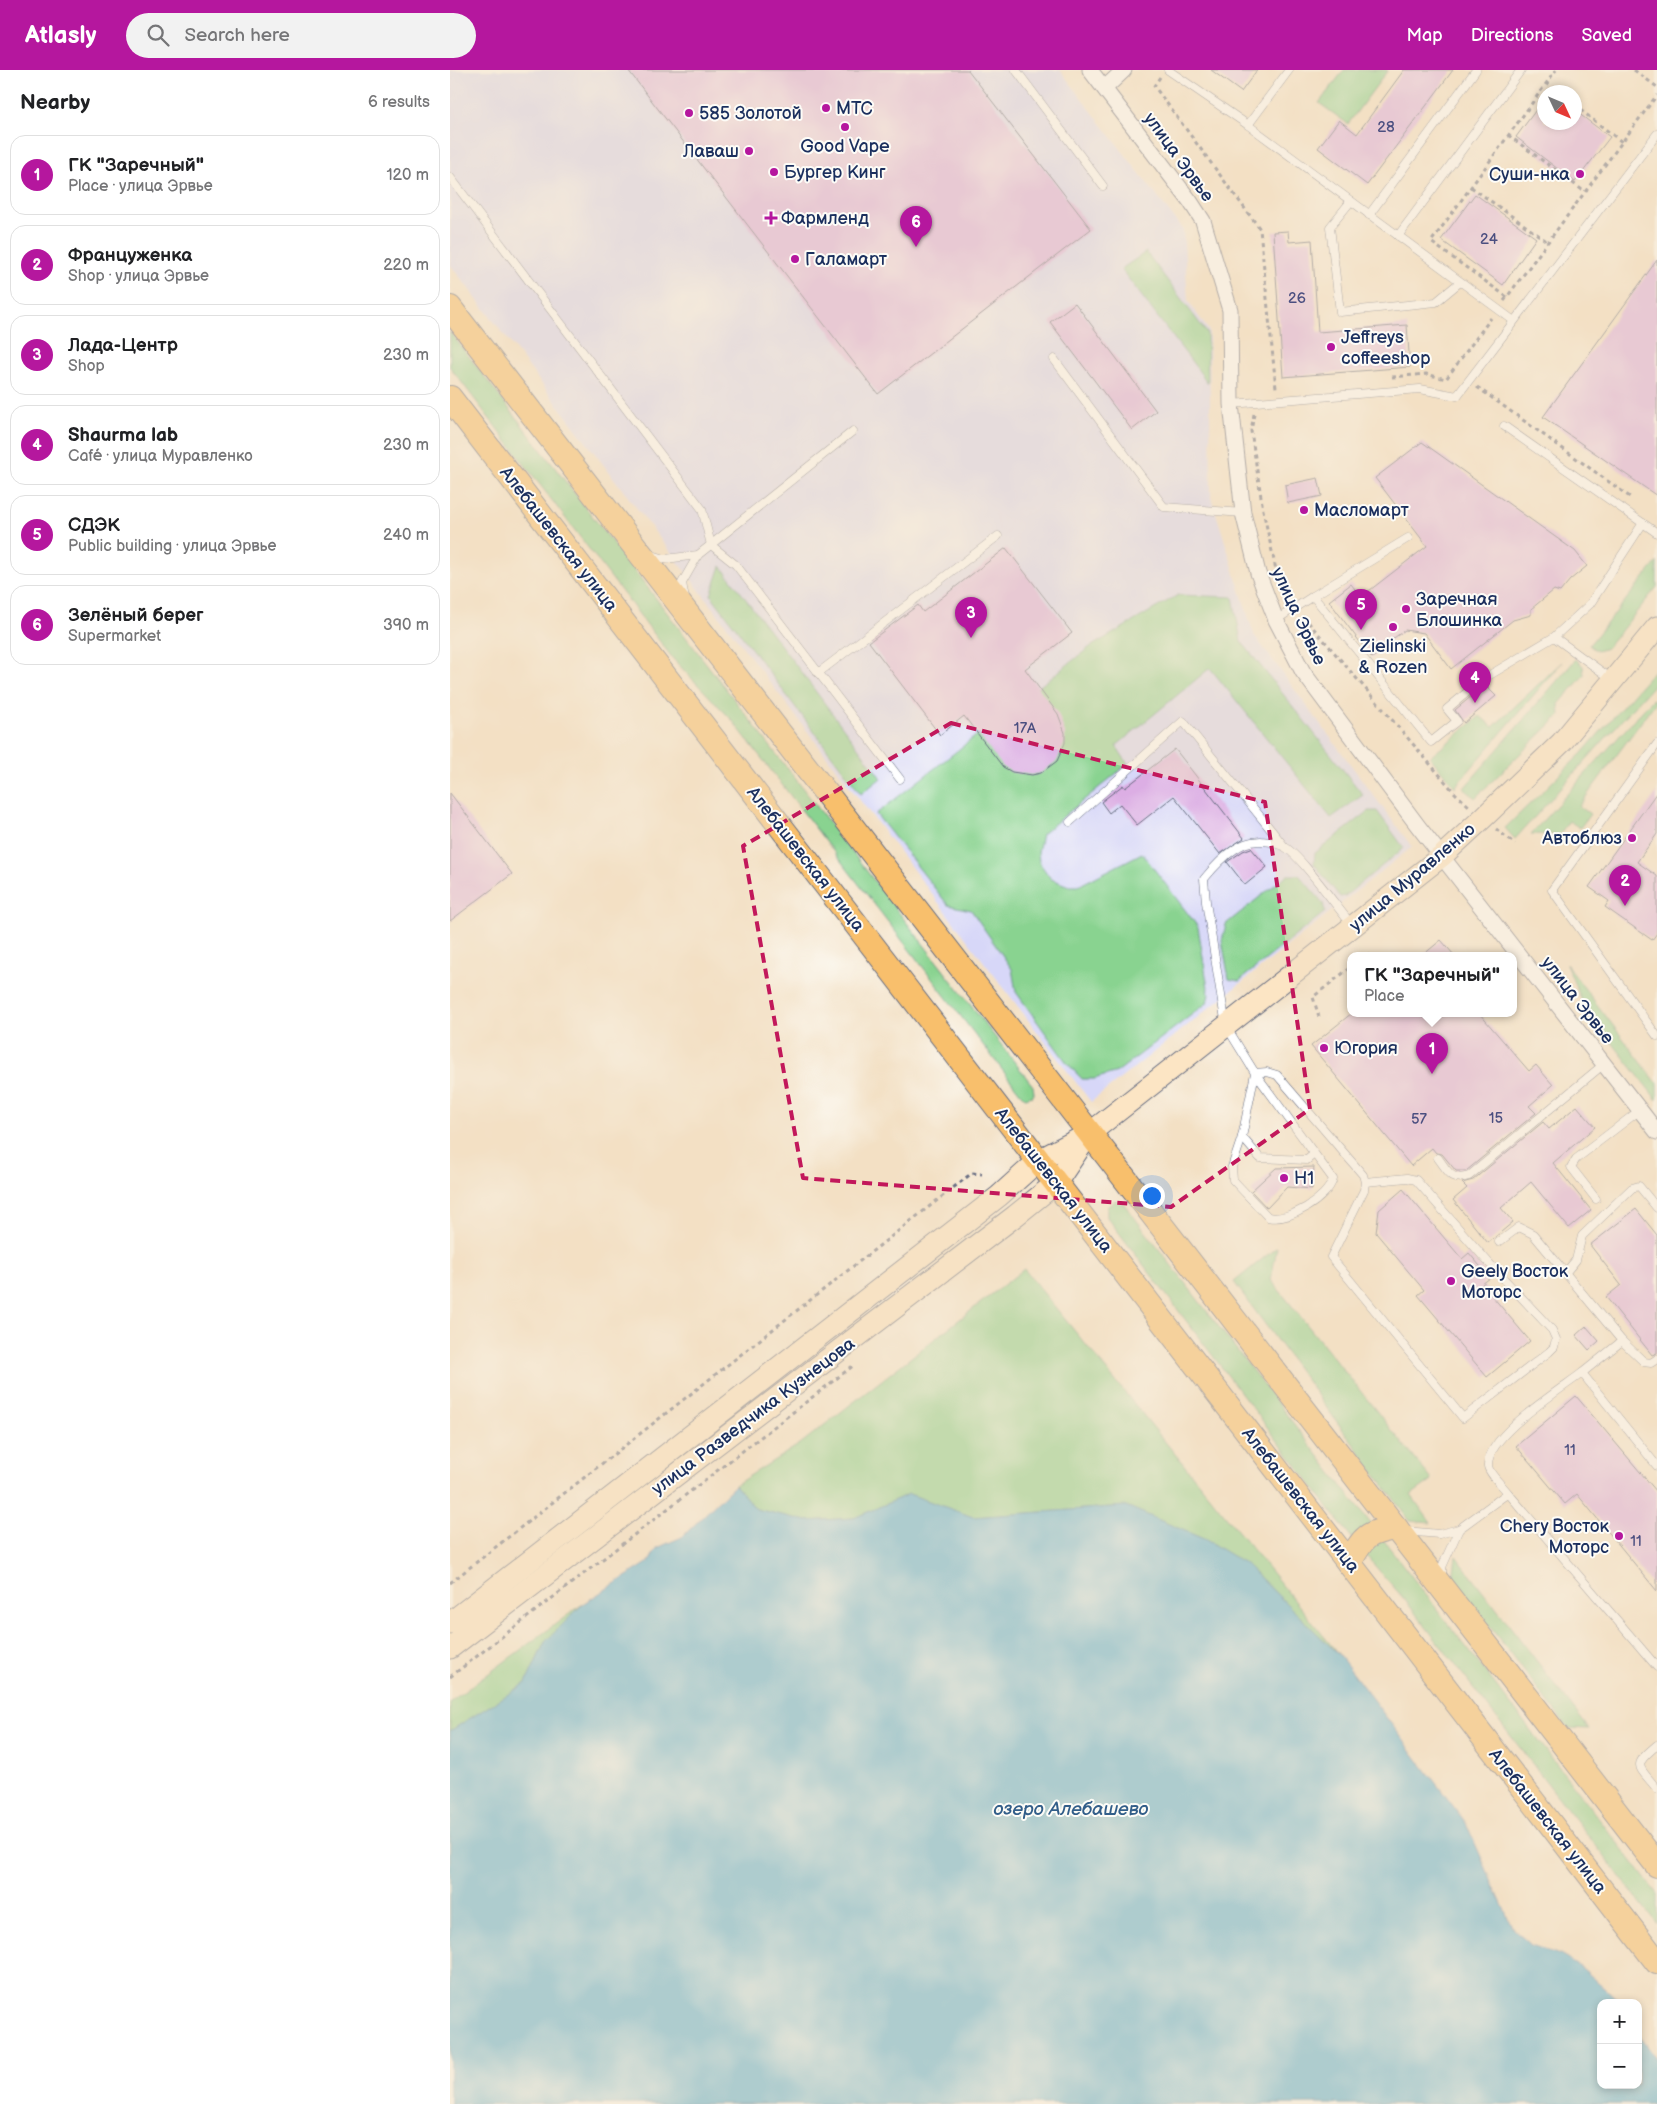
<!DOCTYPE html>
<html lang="en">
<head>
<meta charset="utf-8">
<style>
	:root { --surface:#fff; --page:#f2f2f2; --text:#202124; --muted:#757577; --line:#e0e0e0; --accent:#b5179e }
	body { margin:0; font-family:"Balsamiq Sans",sans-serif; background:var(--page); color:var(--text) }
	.controls { position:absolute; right:15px; bottom:15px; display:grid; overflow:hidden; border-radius:10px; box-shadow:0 2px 8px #0003 }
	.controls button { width:45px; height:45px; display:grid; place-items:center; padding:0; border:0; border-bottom:1px solid var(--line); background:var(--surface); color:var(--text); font:25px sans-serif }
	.compass { position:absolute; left:1087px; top:15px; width:45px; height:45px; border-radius:50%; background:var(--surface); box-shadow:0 2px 8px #0003; rotate:134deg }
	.you { position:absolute; left:701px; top:1125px; width:18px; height:18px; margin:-12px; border:4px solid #fff; border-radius:50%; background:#1a73e8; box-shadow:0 0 0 8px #1a73e833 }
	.badge { display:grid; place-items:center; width:32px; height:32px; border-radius:50%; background:var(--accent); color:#fff; font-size:16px; font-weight:700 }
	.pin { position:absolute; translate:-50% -41px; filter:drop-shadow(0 1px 2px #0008) }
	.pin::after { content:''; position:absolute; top:26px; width:18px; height:15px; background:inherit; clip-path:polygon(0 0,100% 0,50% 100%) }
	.popup { position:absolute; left:897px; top:882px; width:170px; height:65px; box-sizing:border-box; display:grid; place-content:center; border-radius:10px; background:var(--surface); filter:drop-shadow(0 1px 4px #0005); font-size:16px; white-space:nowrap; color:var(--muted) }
	.popup b { font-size:19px; color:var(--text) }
	.popup::after { content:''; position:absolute; left:50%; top:100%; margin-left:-10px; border:10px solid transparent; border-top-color:var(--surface) }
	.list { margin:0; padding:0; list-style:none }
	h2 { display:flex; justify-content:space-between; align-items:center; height:65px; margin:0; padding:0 20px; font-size:21px }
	h2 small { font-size:16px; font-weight:400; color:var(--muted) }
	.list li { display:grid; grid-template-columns:32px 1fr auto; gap:15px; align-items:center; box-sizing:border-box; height:80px; margin:0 10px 10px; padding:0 10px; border:1px solid var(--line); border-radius:15px }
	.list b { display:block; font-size:19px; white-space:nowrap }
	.list p { margin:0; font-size:16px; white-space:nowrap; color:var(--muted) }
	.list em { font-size:16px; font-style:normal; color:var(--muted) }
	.icon { flex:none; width:28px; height:28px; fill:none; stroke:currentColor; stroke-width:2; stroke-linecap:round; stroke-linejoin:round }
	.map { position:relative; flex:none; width:1207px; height:2034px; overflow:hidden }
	header { display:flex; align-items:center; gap:30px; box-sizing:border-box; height:70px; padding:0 25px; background:var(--accent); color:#fff }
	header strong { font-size:24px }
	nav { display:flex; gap:28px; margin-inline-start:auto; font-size:18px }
	.search { width:350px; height:45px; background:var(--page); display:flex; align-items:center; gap:12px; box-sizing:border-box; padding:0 18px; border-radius:28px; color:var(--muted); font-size:19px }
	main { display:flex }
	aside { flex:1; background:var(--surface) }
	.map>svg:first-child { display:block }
	.built { fill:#d7d7f8 }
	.green { fill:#89d390; stroke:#528177 }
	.water { fill:#5cb4d9; stroke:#3c729c }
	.building { fill:#dcaee4 }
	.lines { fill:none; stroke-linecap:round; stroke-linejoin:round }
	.lane-casing { stroke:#676d82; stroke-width:9 }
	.street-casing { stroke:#676d82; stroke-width:17 }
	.secondary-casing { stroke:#676d82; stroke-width:23 }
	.primary-casing { stroke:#676d82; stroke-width:26 }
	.path { stroke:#676d82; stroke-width:3; stroke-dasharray:4 4; stroke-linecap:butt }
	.lane { stroke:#fff; stroke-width:8 }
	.street { stroke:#fff; stroke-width:15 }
	.secondary { stroke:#fce5c4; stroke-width:21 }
	.primary { stroke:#f8bf6c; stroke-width:24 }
	.marked { fill:none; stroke:#c2185b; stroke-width:4; stroke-dasharray:10 6; stroke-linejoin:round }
	.poi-dot { fill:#b5179e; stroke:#fdfcf7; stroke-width:2 }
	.labels { text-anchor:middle; stroke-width:4; stroke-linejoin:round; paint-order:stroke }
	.number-label { font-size:15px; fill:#4b4f80 }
	.poi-label { font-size:18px; fill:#1b2f5e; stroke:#fdfcf7; text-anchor:start }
	.street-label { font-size:18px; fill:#1b2f5e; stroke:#fdfcf7 }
	.water-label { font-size:19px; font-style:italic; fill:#325e89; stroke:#fdfcf7 }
</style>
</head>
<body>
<header>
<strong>Atlasly</strong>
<div class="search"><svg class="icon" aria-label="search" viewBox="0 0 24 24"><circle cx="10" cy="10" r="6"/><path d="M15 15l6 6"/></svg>Search here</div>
<nav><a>Map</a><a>Directions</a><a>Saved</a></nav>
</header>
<main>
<aside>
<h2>Nearby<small>6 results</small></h2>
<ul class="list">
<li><span class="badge">1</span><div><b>ГК &quot;Заречный&quot;</b><p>Place · улица Эрвье</p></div><em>120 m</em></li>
<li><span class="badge">2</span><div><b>Француженка</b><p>Shop · улица Эрвье</p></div><em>220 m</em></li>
<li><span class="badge">3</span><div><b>Лада-Центр</b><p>Shop</p></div><em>230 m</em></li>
<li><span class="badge">4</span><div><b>Shaurma lab</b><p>Café · улица Муравленко</p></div><em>230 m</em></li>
<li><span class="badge">5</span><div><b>СДЭК</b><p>Public building · улица Эрвье</p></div><em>240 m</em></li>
<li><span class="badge">6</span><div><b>Зелёный берег</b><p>Supermarket</p></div><em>390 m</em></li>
</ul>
</aside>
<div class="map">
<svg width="1207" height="2034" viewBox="0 0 1207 2034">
	<rect width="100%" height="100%" fill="#fdfcf7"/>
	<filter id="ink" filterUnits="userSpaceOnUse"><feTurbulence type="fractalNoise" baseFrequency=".02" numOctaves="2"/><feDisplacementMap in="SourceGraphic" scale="10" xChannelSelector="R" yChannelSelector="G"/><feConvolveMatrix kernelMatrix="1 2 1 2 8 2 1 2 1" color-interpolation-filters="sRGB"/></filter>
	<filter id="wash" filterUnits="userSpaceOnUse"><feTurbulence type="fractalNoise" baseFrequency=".0096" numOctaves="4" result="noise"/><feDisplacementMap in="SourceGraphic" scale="20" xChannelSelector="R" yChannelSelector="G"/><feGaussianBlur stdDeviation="1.12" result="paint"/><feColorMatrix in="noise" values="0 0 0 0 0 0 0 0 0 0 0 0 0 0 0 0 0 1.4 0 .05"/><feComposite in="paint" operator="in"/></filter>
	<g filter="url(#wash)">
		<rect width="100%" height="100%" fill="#f3e0c4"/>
		<polygon class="built" points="0,0 610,0 733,160 738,231 759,261 761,427 804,565 962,777 641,1032 0,194"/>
		<g class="green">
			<polygon points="894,0 938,0 898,54 869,33"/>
			<polygon points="696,182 757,263 758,313 671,199"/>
			<polygon points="0,262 583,1016 584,1023 582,1026 575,1028 571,1024 282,650 224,590 0,297"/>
			<polygon points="1207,492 1207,517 1157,578 1147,581 1139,575"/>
			<polygon points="271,496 431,708 411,724 261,525"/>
			<polygon points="728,525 783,527 791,571 913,725 881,748 760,598 666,676 678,694 592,764 588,782 589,792 601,809 619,816 628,816 692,783 748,857 759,924 757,933 667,1002 644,1009 632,1009 617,993 566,922 562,899 521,840 498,835 426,744 640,577"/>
			<polygon points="1126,589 1133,596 1134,605 1109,634 1110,645 1025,728 1014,718"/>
			<polygon points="1112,592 1005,717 980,687 1030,646 1043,657"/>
			<polygon points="1207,597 1207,611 1065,769 1055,758 1132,683"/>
			<polygon points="1203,629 1206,632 1129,736 1140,744 1130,758 1119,751 1109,765 1081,764"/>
			<polygon points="919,741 927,741 954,778 895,826 890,827 864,794 865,783"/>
			<polygon points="837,805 849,805 873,833 875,842 789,911 779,909 772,871 776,854"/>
			<polygon points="1116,894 1207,1013 1207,1030 1135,938"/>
			<polygon points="665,1131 674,1134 1207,1824 1207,1854 955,1530 911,1480 657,1147 657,1137"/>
			<polygon points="827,1177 821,1210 982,1410 961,1425 981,1453 960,1451 784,1212"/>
			<polygon points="574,1199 890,1586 797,1495 756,1470 676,1436 523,1447 459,1424 404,1448 357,1451 306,1439 285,1415 350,1374"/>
			<polygon points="1006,1486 1139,1659 1118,1658 1003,1509"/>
			<polygon points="134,1533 95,1572 76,1613 0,1661 0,1632"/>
		</g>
		<polygon class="water" points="285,1415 306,1439 357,1451 404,1448 459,1424 523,1447 676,1436 756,1470 797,1495 890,1586 1016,1753 1063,1859 1081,1875 1110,1885 1132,1898 1164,1926 1169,1933 1151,1933 1151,2015 1188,2015 1188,1964 1207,1989 1207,2034 0,2034 0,1661 76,1613 95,1572 134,1533 199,1492 207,1478 232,1467"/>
		<g id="blocks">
			<g class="building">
				<polygon points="178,0 518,0 641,159 428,324"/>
				<polygon points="761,0 807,0 791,22"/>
				<polygon points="954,0 1003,0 917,115 868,78 889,50 907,64"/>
				<polygon points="1094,29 1094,52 1124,52 1124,40 1160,67 1125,112 1066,67"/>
				<polygon points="1025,124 1086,168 1053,215 991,170"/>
				<polygon points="838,161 839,172 862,170 868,262 957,255 960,297 833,307 823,162"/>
				<polygon points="1207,190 1207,426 1093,347"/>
				<polygon points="625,233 706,341 682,360 600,252"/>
				<polygon points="972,372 1125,481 1137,496 1120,510 1110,522 1104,520 1081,539 1081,545 1063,550 1001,599 974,563 955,560 934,575 936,578 922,588 879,531 901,514 911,527 977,476 925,408"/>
				<polygon points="868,408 872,426 838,433 835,415"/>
				<polygon points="556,478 622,563 575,599 608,644 615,663 615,673 607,691 591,703 582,705 562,702 553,697 514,646 490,665 419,572 468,535 473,542"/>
				<polygon points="1035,615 1046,626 1014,653 1005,640"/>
				<polygon points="725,679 794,768 770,784 724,726 687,755 670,734 659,743 651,732 673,715 675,718"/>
				<polygon points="1207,722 1207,764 1187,792 1207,806 1207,863 1202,870 1155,837 1159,831 1139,817"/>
				<polygon points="0,723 62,804 0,851"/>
				<polygon points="801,778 817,797 795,815 777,792 793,781"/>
				<polygon points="991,870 1004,885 973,885"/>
				<polygon points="902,943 1029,943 1079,1001 1086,995 1103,1015 1079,1036 1086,1043 1016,1101 1006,1101 992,1084 986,1083 982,1078 961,1096 861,976"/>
				<polygon points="1127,1036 1145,1057 1103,1093 1141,1140 1119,1158 1081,1112 1051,1138 1063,1152 1038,1173 1003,1130 1017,1118 1012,1113 1023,1110 1093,1052 1099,1059"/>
				<polygon points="864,1097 862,1119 837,1117 817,1138 801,1121 826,1098"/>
				<polygon points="953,1119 1012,1189 1019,1183 1040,1208 1032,1214 1080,1271 1037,1307 968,1225 974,1220 926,1163 929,1140"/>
				<polygon points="1186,1139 1207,1165 1207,1283 1202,1285 1156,1227 1171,1215 1140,1175"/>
				<polygon points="1136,1256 1149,1271 1139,1280 1126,1265"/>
				<polygon points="1126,1326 1207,1422 1207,1521 1127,1424 1115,1434 1066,1376"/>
			</g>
		</g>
	</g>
	<g filter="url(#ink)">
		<use href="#blocks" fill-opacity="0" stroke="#676d82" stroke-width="1"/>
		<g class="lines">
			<g class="lane-casing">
				<g id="lane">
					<polyline points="566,0 653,116"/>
					<polyline points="718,0 798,55 1064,251"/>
					<polyline points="798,55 839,0"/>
					<polyline points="0,107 252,439 261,475 286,495 450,709"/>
					<polyline points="901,131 880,157 890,242 986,232 1010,212"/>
					<polyline points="919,145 1026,0"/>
					<polyline points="948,166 1071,0"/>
					<polyline points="604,289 714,437 793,443"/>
					<polyline points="781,334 970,319 1007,326 1207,64"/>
					<polyline points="1054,356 1207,463"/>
					<polyline points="958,468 863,526 981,672 1007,651 997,639 1033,609 1104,567 1163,610"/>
					<polyline points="199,484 215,489 248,485"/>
					<polyline points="235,529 232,513 248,485 403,361"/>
					<polyline points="826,550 863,526"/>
					<polyline points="1104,567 1140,534 1193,453"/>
					<polyline points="368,603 548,466"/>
					<polyline points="1207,674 1102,820 1207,966"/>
					<polyline points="620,752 733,651 834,776"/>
					<path d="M902 855C888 839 849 783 833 776 817 769 799 769 785 779 773 787 763 798 754 809L756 832 776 956 805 1003 817 1002 827 1005 913 1105 915 1112 914 1120 881 1187 1013 1348 1099 1282 1104 1277 1106 1269 1102 1260 1038 1192 966 1110 957 1108 915 1112"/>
					<path d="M805 1003 883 1109C877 1129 839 1152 818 1147L783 1110 782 1097 792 1067Z"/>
					<polyline points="792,1067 810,1088 857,1090 864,1084"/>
					<path d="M988 1088C998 1101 1001 1112 1019 1106L1154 994"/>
					<polyline points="1146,1129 1121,1097 1126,1089 1190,1040"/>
					<polyline points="1049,1172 1069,1157 1083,1164 1172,1271 1132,1303"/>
					<polyline points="1116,1202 1126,1190 1132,1166 1182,1118 1189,1116 1207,1138"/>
					<polyline points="1172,1271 1194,1292 1201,1293 1207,1289"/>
					<path d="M1058 1423C1053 1416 1039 1404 1038 1396 1036 1366 1110 1320 1132 1303L1207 1396"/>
					<polyline points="955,1461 989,1464 1009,1459 1058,1423 1207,1597"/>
					<polyline points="992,1508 992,1497 1009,1459"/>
					<path d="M1207 1675C1181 1697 1188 1695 1207 1719"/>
				</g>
			</g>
			<g class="street-casing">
				<g id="street">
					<polyline points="640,0 740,131 753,151 780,240 781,334 793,443 808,503 826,550 853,602 968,756 1207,1062"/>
					<polyline points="655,18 674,0"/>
				</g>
			</g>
			<g class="secondary-casing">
				<g id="secondary">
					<polyline points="0,1553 549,1126 589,1090 640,1063 992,786 1033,748 1112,672 1207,557"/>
					<polyline points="0,1578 565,1146 606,1113 637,1067"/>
				</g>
			</g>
			<g class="primary-casing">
				<g id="primary">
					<polyline points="0,238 1207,1795"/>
					<polyline points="0,328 1207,1892"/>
					<path d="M899 1493C914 1466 916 1463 946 1458"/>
				</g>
			</g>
			<g class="path">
				<polyline points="1184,0 1207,17"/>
				<polyline points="710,7 704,16 810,159 826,318 828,317"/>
				<polyline points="1096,13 1108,22"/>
				<polyline points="1124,35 1172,72"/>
				<polyline points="1058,65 1135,122"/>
				<polyline points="1021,117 1098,172"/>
				<polyline points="1057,227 981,172 1106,0"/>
				<polyline points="1054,231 1207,25"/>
				<polyline points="942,307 976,304 996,309 1041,248"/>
				<polyline points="1027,317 1180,427"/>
				<polyline points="804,344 801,361 813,440 828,509 839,527"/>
				<polyline points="853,546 1005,723 1020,737"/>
				<polyline points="1046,759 1065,774"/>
				<polyline points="915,885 919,885"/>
				<polyline points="869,947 863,927 901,897"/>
				<polyline points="0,1513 522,1103 532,1104"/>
				<polyline points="0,1607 404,1295"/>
			</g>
			<use href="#lane" class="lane"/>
			<use href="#street" class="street"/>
			<use href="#secondary" class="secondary"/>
			<use href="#primary" class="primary"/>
		</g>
	</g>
	<path d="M0 0H1207V2034H0ZM501 653 815 732 860 1039 721 1137 353 1108 293 776Z" fill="#f3e0c4" fill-opacity=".55" fill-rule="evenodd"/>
	<path class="marked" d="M501 653 815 732 860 1039 721 1137 353 1108 293 776Z"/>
	<g class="poi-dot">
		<circle cx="376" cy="38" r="5"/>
		<circle cx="239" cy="43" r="5"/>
		<circle cx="395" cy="57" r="5"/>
		<circle cx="299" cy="81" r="5"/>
		<circle cx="324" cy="102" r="5"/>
		<circle cx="1130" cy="104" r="5"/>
		<path d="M318.5 140.5h5v5h5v5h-5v5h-5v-5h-5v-5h5z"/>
		<circle cx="345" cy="189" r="5"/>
		<circle cx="881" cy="277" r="5"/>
		<circle cx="854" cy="440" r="5"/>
		<circle cx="956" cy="539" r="5"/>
		<circle cx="943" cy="557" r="5"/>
		<circle cx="1182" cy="768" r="5"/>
		<circle cx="874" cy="978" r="5"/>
		<circle cx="834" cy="1108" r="5"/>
		<circle cx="1001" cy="1211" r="5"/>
		<circle cx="1169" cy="1466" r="5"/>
	</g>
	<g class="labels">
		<g class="number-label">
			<text x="936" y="62">28</text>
			<text x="1039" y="174">24</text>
			<text x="847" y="233">26</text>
			<text x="575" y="663">17А</text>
			<text x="1046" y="1053">15</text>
			<text x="969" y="1054">57</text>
			<text x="1120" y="1385">11</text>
			<text x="1186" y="1476">11</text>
		</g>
		<g class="poi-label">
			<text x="386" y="44">МТС</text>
			<text x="249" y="49">585 Золотой</text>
			<text x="395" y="82" text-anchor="middle">Good Vape</text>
			<text x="289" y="87" text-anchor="end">Лаваш</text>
			<text x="334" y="108">Бургер Кинг</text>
			<text x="1120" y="110" text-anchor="end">Суши-нка</text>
			<text x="331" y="154">Фармленд</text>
			<text x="355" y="195">Галамарт</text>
			<text x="891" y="273">Jeffreys<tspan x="891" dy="21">coffeeshop</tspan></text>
			<text x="864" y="446">Масломарт</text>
			<text x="966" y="535">Заречная<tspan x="966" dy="21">Блошинка</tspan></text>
			<text x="943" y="582" text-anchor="middle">Zielinski<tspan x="943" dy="21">&amp; Rozen</tspan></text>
			<text x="1172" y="774" text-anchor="end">Автоблюз</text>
			<text x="884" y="984">Югория</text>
			<text x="844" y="1114">Н1</text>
			<text x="1011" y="1207">Geely Восток<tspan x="1011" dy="21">Моторс</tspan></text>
			<text x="1159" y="1462" text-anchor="end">Chery Восток<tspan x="1159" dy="21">Моторс</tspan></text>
		</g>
		<g class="street-label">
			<text transform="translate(729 87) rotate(54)" y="6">улица Эрвье</text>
			<text transform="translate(109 469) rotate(52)" y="6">Алебашевская улица</text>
			<text transform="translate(849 546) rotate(65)" y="6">улица Эрвье</text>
			<text transform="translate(356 789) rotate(52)" y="6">Алебашевская улица</text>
			<text transform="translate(962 807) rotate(-40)" y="6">улица Муравленко</text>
			<text transform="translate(1128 930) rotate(52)" y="6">улица Эрвье</text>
			<text transform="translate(604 1110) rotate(52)" y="6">Алебашевская улица</text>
			<text transform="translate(303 1346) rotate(-37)" y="6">улица Разведчика Кузнецова</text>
			<text transform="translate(851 1430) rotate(52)" y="6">Алебашевская улица</text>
			<text transform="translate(1098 1751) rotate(52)" y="6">Алебашевская улица</text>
		</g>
		<g class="water-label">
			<text x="621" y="1745">озеро Алебашево</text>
		</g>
	</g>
</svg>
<div class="controls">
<button>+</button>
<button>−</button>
</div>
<svg class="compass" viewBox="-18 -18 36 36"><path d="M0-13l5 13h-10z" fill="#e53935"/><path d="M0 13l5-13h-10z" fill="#757577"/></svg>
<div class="you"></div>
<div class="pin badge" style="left:982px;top:1004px">1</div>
<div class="popup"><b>ГК &quot;Заречный&quot;</b>Place</div>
<div class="pin badge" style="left:1175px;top:836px">2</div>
<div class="pin badge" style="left:521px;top:568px">3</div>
<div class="pin badge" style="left:1025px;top:633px">4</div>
<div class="pin badge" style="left:911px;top:560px">5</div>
<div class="pin badge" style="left:466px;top:177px">6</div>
</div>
</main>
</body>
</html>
